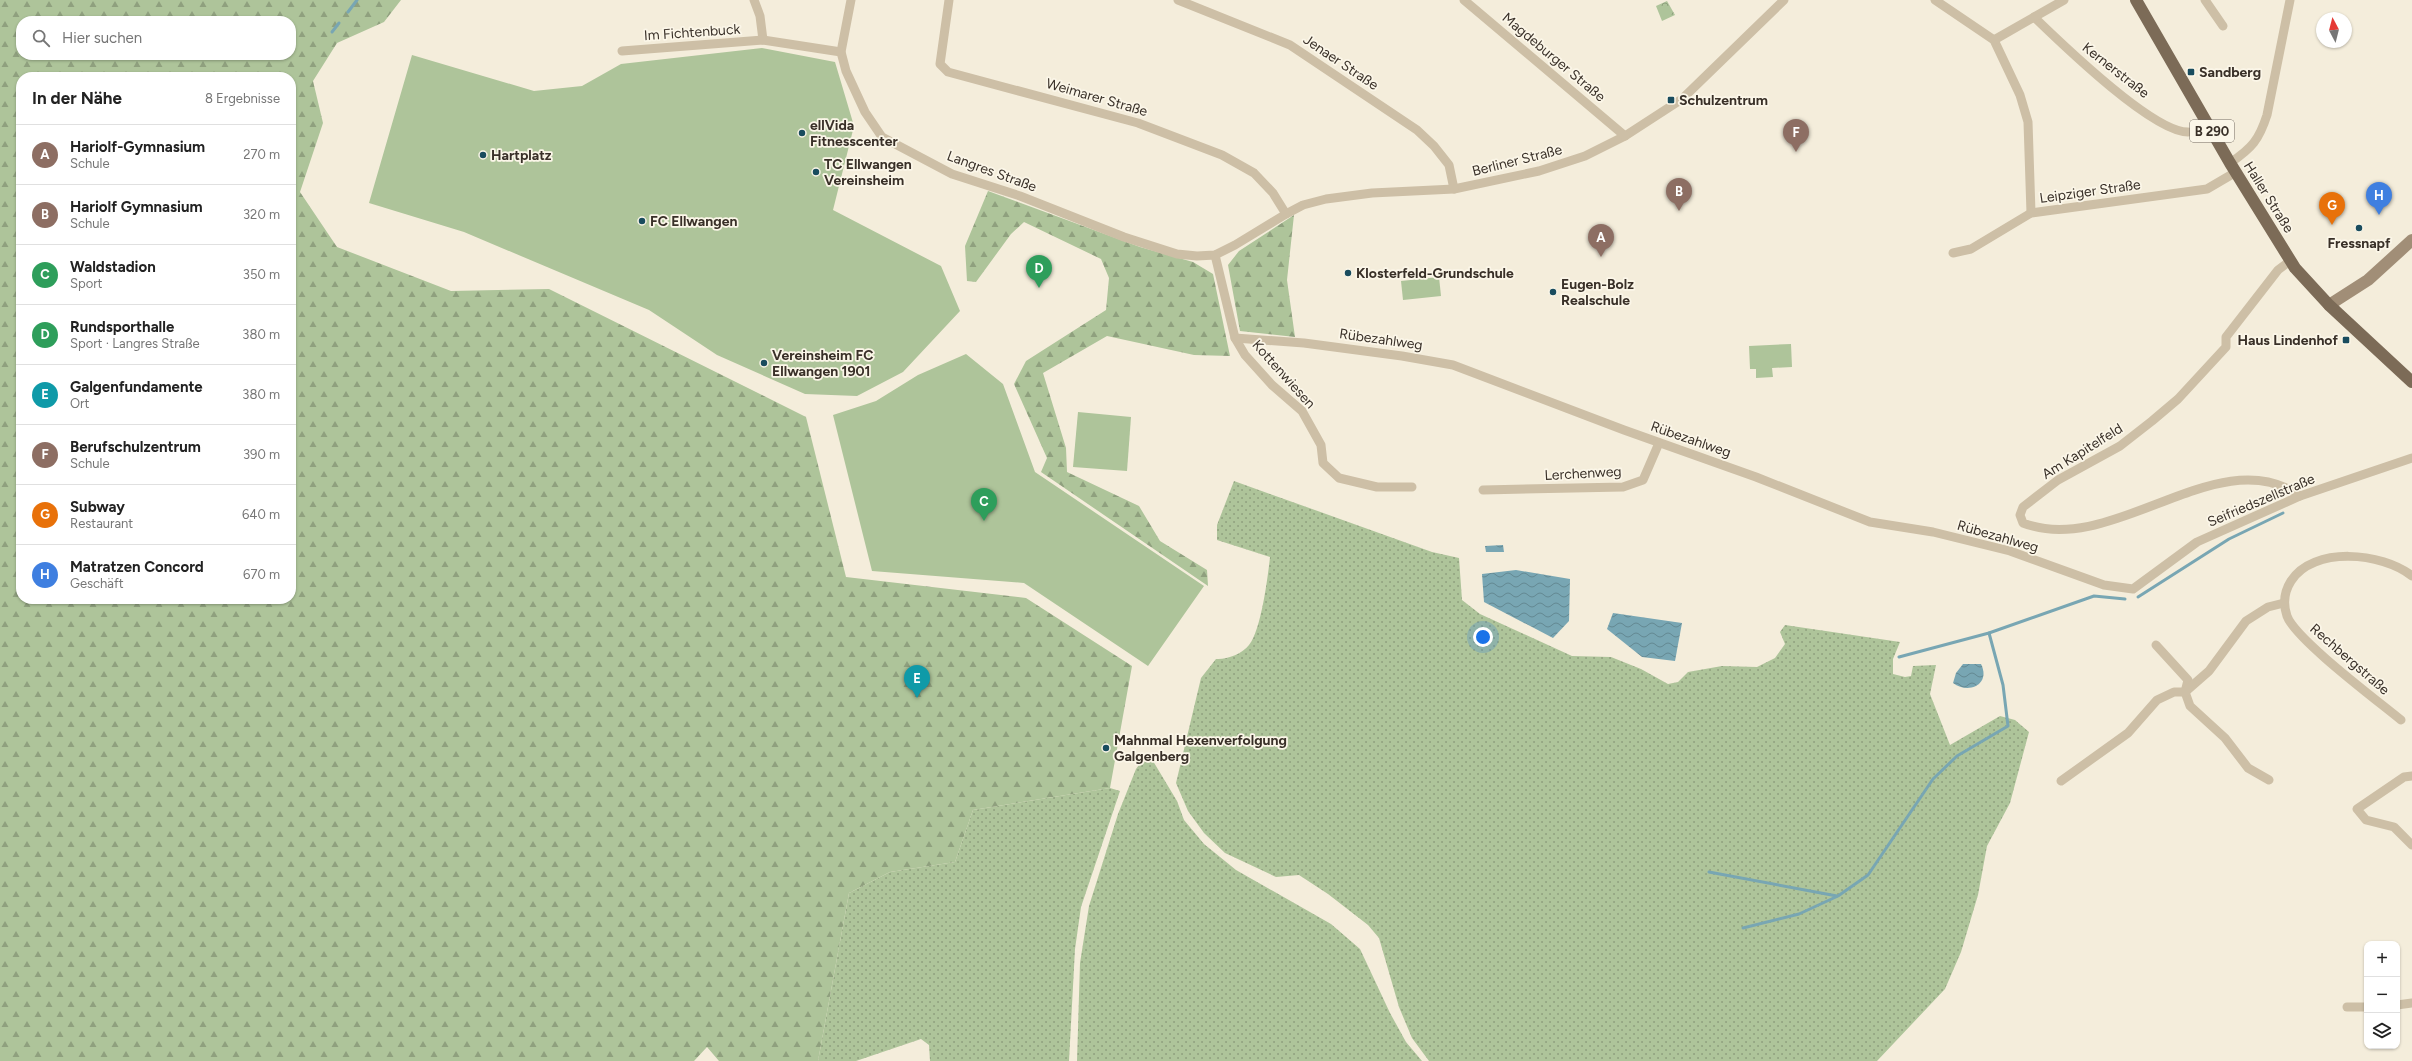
<!DOCTYPE html>
<html lang="de">
<head>
<meta charset="utf-8">
<style>
	:root { --surface:#fff; --page:#f6f6f6; --text:#222; --muted:#767676; --line:#e0e0e0; --accent:#194c5e }
	body { margin:0; font-family:Figtree,sans-serif; background:var(--page); color:var(--text) }
	.controls { position:absolute; right:12px; bottom:12px; display:grid; overflow:hidden; border-radius:8px; box-shadow:0 1px 3px #0004 }
	.controls button { width:36px; height:36px; display:grid; place-items:center; padding:0; border:0; border-bottom:1px solid var(--line); background:var(--surface); color:var(--text); font:20px sans-serif }
	.compass { position:absolute; left:2316px; top:12px; width:36px; height:36px; border-radius:50%; background:var(--surface); box-shadow:0 1px 3px #0004; rotate:353deg }
	.you { position:absolute; left:1483px; top:637px; width:14px; height:14px; margin:-10px; border:3px solid #fff; border-radius:50%; background:#1a73e8; box-shadow:0 0 0 6px #1a73e833 }
	.badge { display:grid; place-items:center; width:26px; height:26px; border-radius:50%; background:var(--accent); color:#fff; font-size:13px; font-weight:700 }
	.pin { position:absolute; translate:-50% -33px; filter:drop-shadow(0 1px 2px #0008) }
	.pin::after { content:''; position:absolute; top:21px; width:14px; height:12px; background:inherit; clip-path:polygon(0 0,100% 0,50% 100%) }
	.list { margin:0; padding:0; list-style:none }
	h2 { display:flex; justify-content:space-between; align-items:center; height:52px; margin:0; padding:0 16px; font-size:17px }
	h2 small { font-size:13px; font-weight:400; color:var(--muted) }
	.list li { display:grid; grid-template-columns:26px 1fr auto; gap:12px; align-items:center; box-sizing:border-box; height:60px; padding:0 16px; border-top:1px solid var(--line) }
	.list b { display:block; font-size:15px; white-space:nowrap }
	.list p { margin:0; font-size:13px; white-space:nowrap; color:var(--muted) }
	.list em { font-size:13px; font-style:normal; color:var(--muted) }
	.icon { flex:none; width:22px; height:22px; fill:none; stroke:currentColor; stroke-width:2; stroke-linecap:round; stroke-linejoin:round }
	.map { position:relative; flex:none; width:2412px; height:1061px; overflow:hidden }
	.search { position:absolute; background:var(--surface); box-shadow:0 1px 3px #0004; left:16px; top:16px; width:280px; height:44px; display:flex; align-items:center; gap:10px; box-sizing:border-box; padding:0 14px; border-radius:16px; color:var(--muted); font-size:15px }
	.panel { position:absolute; background:var(--surface); box-shadow:0 1px 3px #0004; left:16px; top:72px; width:280px; height:532px; border-radius:16px }
	.map>svg:first-child { display:block }
	.grass { fill:url(#grass-dots) }
	.forest { fill:url(#forest-firs); fill-rule:evenodd }
	.park { fill:url(#park-crowns) }
	.garden { fill:#aec49a }
	.water { fill:url(#water-waves) }
	.lines { fill:none; stroke-linecap:round; stroke-linejoin:round }
	.stream { stroke:#78a6b3; stroke-width:3 }
	.street { stroke:#cdbfa6; stroke-width:9 }
	.secondary { stroke:#a18e77; stroke-width:12 }
	.primary { stroke:#7c6b57; stroke-width:12 }
	.poi-dot { fill:#194c5e; stroke:#fbf6e8; stroke-width:1.5 }
	.labels { text-anchor:middle; stroke-width:3.5; stroke-linejoin:round; paint-order:stroke }
	.shield { fill:#fbf6e8; stroke:#736b62; stroke-width:1 }
	.shield-label { font-size:13px; font-weight:bold; fill:#393028 }
	.street-label { font-size:14px; fill:#393028; stroke:#fbf6e8 }
	.poi-label { font-size:14px; font-weight:bold; fill:#393028; stroke:#fbf6e8; text-anchor:start }
</style>
</head>
<body>
<div class="map">
<svg width="2412" height="1061" viewBox="0 0 2412 1061">
	<defs>
		<pattern id="grass-dots" width="8" height="8" patternUnits="userSpaceOnUse"><rect width="8" height="8" fill="#aec49a"/><path d="M2 2h.1M6 6h.1" fill="none" stroke="#8fa07e" stroke-width="1.8" stroke-linecap="round"/></pattern>
		<pattern id="forest-firs" width="22" height="20" patternUnits="userSpaceOnUse"><rect width="22" height="20" fill="#aec49a"/><path d="M5 1l3.5 6h-7zM16 11l3.5 6h-7z" fill="#8fa07e"/></pattern>
		<pattern id="park-crowns" width="20" height="18" patternUnits="userSpaceOnUse"><rect width="20" height="18" fill="#aec49a"/><path d="M2 6a3 3 0 1 1 6 0M12 15a3 3 0 1 1 6 0" fill="none" stroke="#8fa07e"/></pattern>
		<pattern id="water-waves" width="16" height="10" patternUnits="userSpaceOnUse"><rect width="16" height="10" fill="#78a6b3"/><path d="M0 5q4-4 8 0t8 0" fill="none" stroke="#638892"/></pattern>
	</defs>
	<rect width="100%" height="100%" fill="#f4eddb"/>
	<g class="grass">
		<path d="M1234 481 1432 552 1459 558 1462 600 1480 614 1572 656 1611 657 1641 669 1668 684 1678 682 1688 672 1722 666 1757 667 1775 658 1785 644 1780 632 1785 625 1900 642 1893 659V674L1905 677 1911 676 1913 666 1936 665 1930 694 1950 745 2000 716 2015 720 2029 732 2010 803 1987 846 1978 895 1961 952 1945 989 1877 1061H1429L1412 1038 1399 1007 1379 938 1368 925 1328 894 1299 875 1276 877 1225 853 1204 833 1188 811 1176 783 1201 678 1216 659C1226 660 1242 654 1249 645 1261 631 1268 576 1270 557L1217 540V525Z"/>
		<polygon points="1144,758 1153,761 1177,801 1184,820 1204,844 1236,870 1331,924 1360,949 1390,1013 1406,1042 1422,1061 1077,1061 1080,963 1089,906 1118,814 1136,769"/>
		<polygon points="1110,788 1120,791 1081,907 1075,949 1069,1061 930,1061 929,1045 921,1039 856,1061 818,1061 849,893 890,872 955,862 973,810"/>
	</g>
	<g class="forest">
		<path d="M0 0H401L384 22 337 43 313 81 323 123 300 192 337 247 451 291 549 289 806 417 846 577 1026 598 1132 666 1110 788 973 810 955 862 890 872 849 893 818 1061H719L707 1047 694 1061H0ZM21 21H291V55H21ZM21 77H291V599H21Z"/>
		<polygon points="988,191 1140,247 1193,262 1213,274 1230,356 1194,355 1107,336 1043,373 1066,448 1067,472 1139,506 1160,541 1207,570 1208,586 1041,472 1047,458 1014,384 1026,361 1106,310 1109,278 1101,259 1024,222 1011,234 976,282 967,281 965,246"/>
		<polygon points="1294,215 1287,280 1295,337 1240,331 1228,265 1239,251"/>
	</g>
	<polygon class="park" points="1667,1 1675,15 1662,21 1656,6"/>
	<g class="garden">
		<polygon points="762,48 835,62 854,126 833,210 941,266 960,311 903,372 857,396 805,394 717,355 649,310 464,232 369,203 412,55 534,91 582,86 621,64"/>
		<polygon points="1439,277 1441,296 1403,300 1401,281"/>
		<polygon points="1791,344 1792,367 1772,368 1773,377 1756,378 1756,369 1750,369 1749,346"/>
		<polygon points="966,354 1003,384 1035,472 1204,586 1148,666 1024,583 872,571 833,415 876,401 918,375"/>
		<polygon points="1078,412 1131,417 1127,471 1073,467"/>
	</g>
	<g class="water">
		<polygon points="1503,545 1504,552 1486,552 1485,546"/>
		<polygon points="1516,570 1570,579 1569,621 1553,638 1484,602 1482,574"/>
		<polygon points="1613,613 1682,623 1675,661 1642,657 1607,629"/>
		<path d="M1963 664H1981C1991 684 1969 695 1953 683L1956 673Z"/>
	</g>
	<g class="lines">
		<g class="stream">
			<polyline points="348,12 357,0"/>
			<polyline points="332,32 339,23"/>
			<polyline points="2138,597 2229,539 2283,513"/>
			<polyline points="1899,657 1989,633 2094,596 2125,599"/>
			<polyline points="1709,872 1837,896"/>
			<polyline points="1743,928 1799,914 1838,896 1868,875 1933,779 1957,756 2008,726 2003,685 1989,633"/>
		</g>
		<g class="street">
			<polyline points="754,0 760,16 763,40"/>
			<polyline points="851,0 841,52 846,71 865,112 882,137 952,174 1020,196 1124,237 1177,254 1197,256 1215,255 1235,245 1286,214 1303,205 1326,199 1372,193 1454,189 1539,171 1585,156 1625,136 1682,99 1784,0"/>
			<polyline points="949,0 940,64 948,72 1138,123 1222,155 1254,173 1273,193 1286,214"/>
			<polyline points="1178,0 1290,45 1417,130 1434,146 1449,165 1454,189"/>
			<polyline points="1464,0 1625,136"/>
			<polyline points="1935,0 1994,40 2020,95 2028,122 2031,213"/>
			<polyline points="2205,0 2223,26"/>
			<path d="M2034 17C2061 43 2152 132 2188 132"/>
			<polyline points="1994,40 2064,0"/>
			<polyline points="622,51 763,40 841,52"/>
			<path d="M2230 163C2252 148 2259 140 2267 115L2290 0"/>
			<polyline points="1953,253 1971,249 2031,213 2207,189 2236,172"/>
			<polyline points="1215,255 1235,338 1245,355 1272,385 1302,411 1321,445 1323,463 1339,478 1377,487 1412,487"/>
			<path d="M2290 261 2278 270 2226 337V347L2178 399 2152 421 2120 446 2058 480 2023 507 2020 515 2023 523C2113 558 2219 438 2300 496"/>
			<polyline points="1235,338 1304,343 1402,356 1453,365 1624,430 1756,477 1870,522 1933,532 2010,551 2104,585 2133,589 2197,542 2300,496 2412,458"/>
			<polyline points="1483,490 1623,487 1643,480 1659,443"/>
			<polyline points="2156,645 2188,680 2185,692 2190,706 2225,738 2248,768 2269,780"/>
			<path d="M2401 720C2378 701 2295 639 2287 616 2283 604 2284 592 2291 581 2313 546 2382 552 2412 576"/>
			<polyline points="2412,776 2404,777 2357,809 2366,820 2394,827 2412,845"/>
			<polyline points="2061,781 2128,733 2157,700 2174,692 2185,692 2209,671 2246,621 2268,607 2284,603"/>
			<polyline points="2397,1005 2412,1003"/>
			<polyline points="2347,1007 2367,1007"/>
		</g>
		<polyline class="secondary" points="2329,305 2368,280 2412,240"/>
		<polyline class="primary" points="2136,0 2230,163 2295,268 2329,305 2412,382"/>
	</g>
	<g class="poi-dot">
		<rect x="2187" y="68" width="8" height="8" rx="2"/>
		<rect x="1667" y="96" width="8" height="8" rx="2"/>
		<circle cx="802" cy="133" r="4"/>
		<circle cx="483" cy="155" r="4"/>
		<circle cx="816" cy="172" r="4"/>
		<circle cx="642" cy="221" r="4"/>
		<circle cx="2359" cy="228" r="4"/>
		<circle cx="1348" cy="273" r="4"/>
		<circle cx="1553" cy="292" r="4"/>
		<rect x="2342" y="336" width="8" height="8" rx="2"/>
		<circle cx="764" cy="363" r="4"/>
		<circle cx="1106" cy="748" r="4"/>
	</g>
	<g class="labels">
		<rect class="shield" x="2190" y="120" width="44" height="22" rx="3"/>
		<g class="shield-label">
			<text x="2212" y="136">B 290</text>
		</g>
		<g class="street-label">
			<text transform="translate(692 32) rotate(-4)" y="5">Im Fichtenbuck</text>
			<text transform="translate(1554 57) rotate(40)" y="5">Magdeburger Straße</text>
			<text transform="translate(1341 62) rotate(34)" y="5">Jenaer Straße</text>
			<text transform="translate(2116 70) rotate(38)" y="5">Kernerstraße</text>
			<text transform="translate(1097 97) rotate(16)" y="5">Weimarer Straße</text>
			<text transform="translate(1517 160) rotate(-14)" y="5">Berliner Straße</text>
			<text transform="translate(992 171) rotate(20)" y="5">Langres Straße</text>
			<text transform="translate(2090 191) rotate(-8)" y="5">Leipziger Straße</text>
			<text transform="translate(2269 197) rotate(58)" y="5">Haller Straße</text>
			<text transform="translate(1381 339) rotate(8)" y="5">Rübezahlweg</text>
			<text transform="translate(1284 374) rotate(48)" y="5">Kottenwiesen</text>
			<text transform="translate(1691 439) rotate(19)" y="5">Rübezahlweg</text>
			<text transform="translate(2082 451) rotate(-32)" y="5">Am Kapitelfeld</text>
			<text transform="translate(1583 473) rotate(-3)" y="5">Lerchenweg</text>
			<text transform="translate(2261 500) rotate(-23)" y="5">Seifriedszellstraße</text>
			<text transform="translate(1998 536) rotate(16)" y="5">Rübezahlweg</text>
			<text transform="translate(2350 659) rotate(41)" y="5">Rechbergstraße</text>
		</g>
		<g class="poi-label">
			<text x="2199" y="77">Sandberg</text>
			<text x="1679" y="105">Schulzentrum</text>
			<text x="810" y="130">ellVida<tspan x="810" dy="16">Fitnesscenter</tspan></text>
			<text x="491" y="160">Hartplatz</text>
			<text x="824" y="169">TC Ellwangen<tspan x="824" dy="16">Vereinsheim</tspan></text>
			<text x="650" y="226">FC Ellwangen</text>
			<text x="2359" y="248" text-anchor="middle">Fressnapf</text>
			<text x="1356" y="278">Klosterfeld-Grundschule</text>
			<text x="1561" y="289">Eugen-Bolz<tspan x="1561" dy="16">Realschule</tspan></text>
			<text x="2338" y="345" text-anchor="end">Haus Lindenhof</text>
			<text x="772" y="360">Vereinsheim FC<tspan x="772" dy="16">Ellwangen 1901</tspan></text>
			<text x="1114" y="745">Mahnmal Hexenverfolgung<tspan x="1114" dy="16">Galgenberg</tspan></text>
		</g>
	</g>
</svg>
<div class="controls">
<button>+</button>
<button>−</button>
<button><svg class="icon" aria-label="layers" viewBox="0 0 24 24"><path d="M12 4l9 5-9 5-9-5zM3 14l9 5 9-5"/></svg></button>
</div>
<svg class="compass" viewBox="-18 -18 36 36"><path d="M0-13l5 13h-10z" fill="#e53935"/><path d="M0 13l5-13h-10z" fill="#767676"/></svg>
<div class="you"></div>
<div class="pin badge" style="left:1601px;top:257px;background:#8d6e63">A</div>
<div class="pin badge" style="left:1679px;top:211px;background:#8d6e63">B</div>
<div class="pin badge" style="left:984px;top:521px;background:#2e9e5b">C</div>
<div class="pin badge" style="left:1039px;top:288px;background:#2e9e5b">D</div>
<div class="pin badge" style="left:917px;top:698px;background:#0f9aa8">E</div>
<div class="pin badge" style="left:1796px;top:152px;background:#8d6e63">F</div>
<div class="pin badge" style="left:2332px;top:225px;background:#e8710a">G</div>
<div class="pin badge" style="left:2379px;top:215px;background:#3f7fe0">H</div>
<div class="search"><svg class="icon" aria-label="search" viewBox="0 0 24 24"><circle cx="10" cy="10" r="6"/><path d="M15 15l6 6"/></svg>Hier suchen</div>
<section class="panel">
<h2>In der Nähe<small>8 Ergebnisse</small></h2>
<ul class="list">
<li><span class="badge" style="background:#8d6e63">A</span><div><b>Hariolf-Gymnasium</b><p>Schule</p></div><em>270 m</em></li>
<li><span class="badge" style="background:#8d6e63">B</span><div><b>Hariolf Gymnasium</b><p>Schule</p></div><em>320 m</em></li>
<li><span class="badge" style="background:#2e9e5b">C</span><div><b>Waldstadion</b><p>Sport</p></div><em>350 m</em></li>
<li><span class="badge" style="background:#2e9e5b">D</span><div><b>Rundsporthalle</b><p>Sport · Langres Straße</p></div><em>380 m</em></li>
<li><span class="badge" style="background:#0f9aa8">E</span><div><b>Galgenfundamente</b><p>Ort</p></div><em>380 m</em></li>
<li><span class="badge" style="background:#8d6e63">F</span><div><b>Berufschulzentrum</b><p>Schule</p></div><em>390 m</em></li>
<li><span class="badge" style="background:#e8710a">G</span><div><b>Subway</b><p>Restaurant</p></div><em>640 m</em></li>
<li><span class="badge" style="background:#3f7fe0">H</span><div><b>Matratzen Concord</b><p>Geschäft</p></div><em>670 m</em></li>
</ul>
</section>
</div>
</body>
</html>
